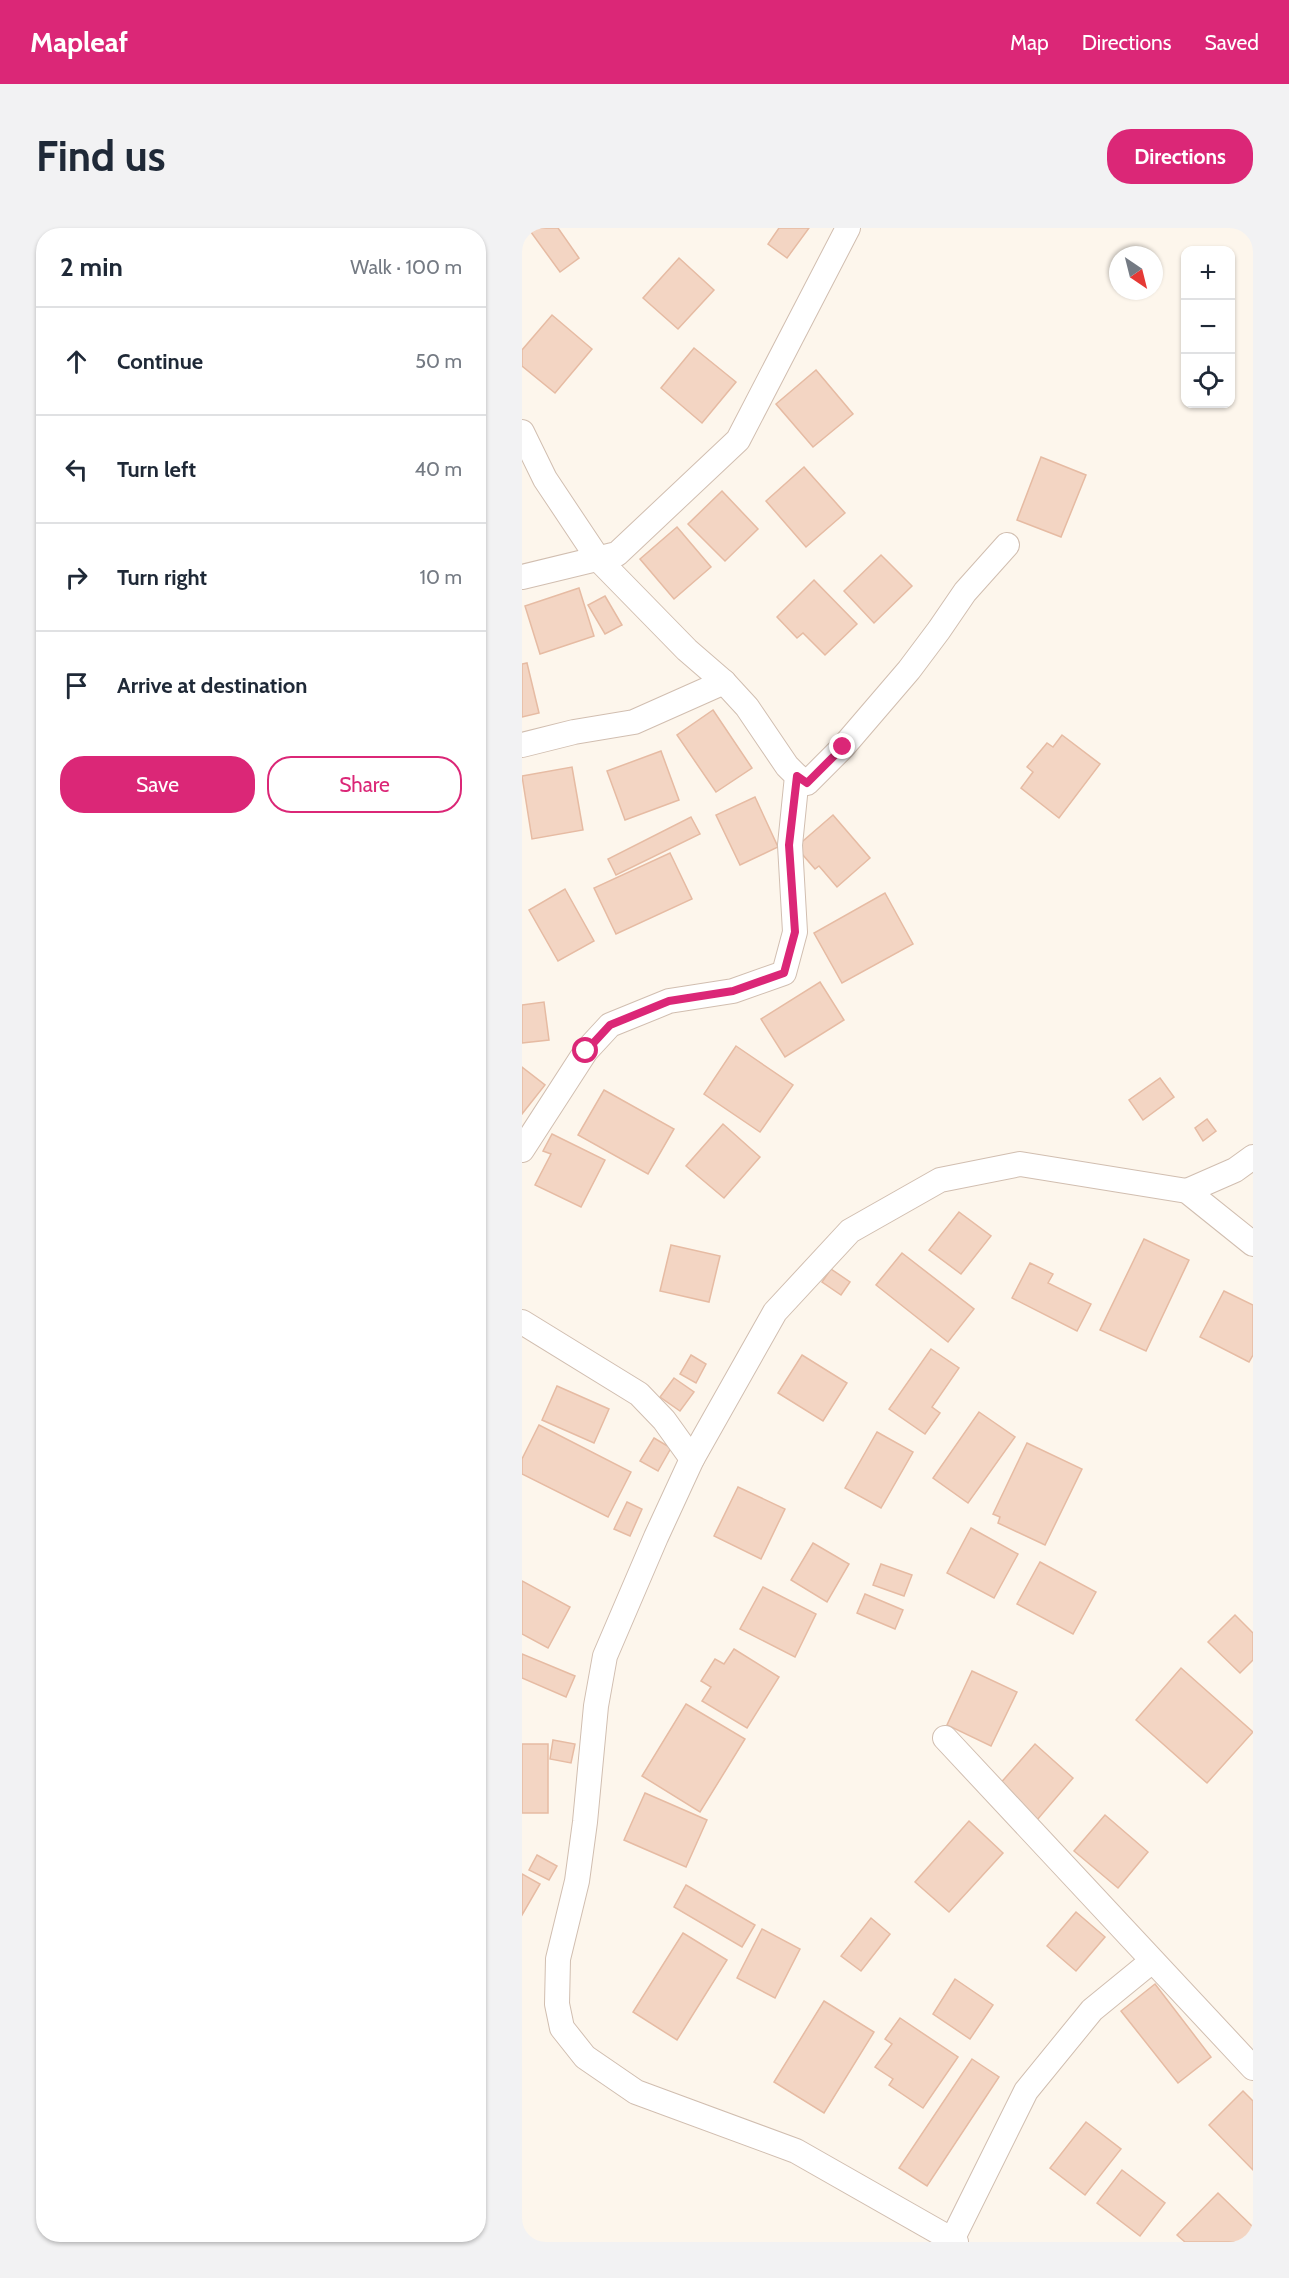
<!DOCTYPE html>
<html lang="en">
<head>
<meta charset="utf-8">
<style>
	:root { --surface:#fff; --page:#f2f2f3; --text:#1f2937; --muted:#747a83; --line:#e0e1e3; --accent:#db2777 }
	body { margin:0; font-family:Cabin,sans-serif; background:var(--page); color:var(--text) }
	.controls { position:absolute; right:18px; top:18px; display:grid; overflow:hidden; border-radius:12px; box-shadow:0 2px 4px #0004 }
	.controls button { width:54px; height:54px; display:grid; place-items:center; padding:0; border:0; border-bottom:2px solid var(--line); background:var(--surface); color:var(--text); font:30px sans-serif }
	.compass { position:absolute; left:587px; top:18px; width:54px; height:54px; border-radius:50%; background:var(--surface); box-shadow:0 2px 4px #0004; rotate:145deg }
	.stop { position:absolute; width:18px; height:18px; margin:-14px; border:4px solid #db2777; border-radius:50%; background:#fff }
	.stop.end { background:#db2777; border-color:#fff; box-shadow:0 2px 6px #0008 }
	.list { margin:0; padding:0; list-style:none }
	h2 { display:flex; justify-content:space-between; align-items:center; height:78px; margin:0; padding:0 24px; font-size:26px }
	h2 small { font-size:20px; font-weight:400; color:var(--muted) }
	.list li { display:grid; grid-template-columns:39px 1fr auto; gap:18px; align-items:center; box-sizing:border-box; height:108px; padding:0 24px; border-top:2px solid var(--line) }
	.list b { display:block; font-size:22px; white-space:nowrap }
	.list em { font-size:20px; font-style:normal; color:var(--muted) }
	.actions { display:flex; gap:12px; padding:18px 24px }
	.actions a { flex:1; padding:14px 0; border:2px solid var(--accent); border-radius:24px; text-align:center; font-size:21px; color:var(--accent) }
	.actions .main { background:var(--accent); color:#fff }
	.icon { flex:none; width:33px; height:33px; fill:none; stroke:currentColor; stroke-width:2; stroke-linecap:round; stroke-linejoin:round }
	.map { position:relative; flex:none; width:731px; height:2014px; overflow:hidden; border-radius:24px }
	header { display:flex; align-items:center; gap:36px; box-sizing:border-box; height:84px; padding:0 30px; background:var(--accent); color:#fff }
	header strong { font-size:28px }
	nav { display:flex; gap:33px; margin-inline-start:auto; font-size:21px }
	.intro { display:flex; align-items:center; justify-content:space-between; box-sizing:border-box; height:144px; padding:0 36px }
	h1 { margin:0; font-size:42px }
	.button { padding:15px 27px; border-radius:24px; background:var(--accent); color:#fff; font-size:21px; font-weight:700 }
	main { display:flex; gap:36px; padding:0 36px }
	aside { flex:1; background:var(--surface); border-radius:24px; box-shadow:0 2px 4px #0004 }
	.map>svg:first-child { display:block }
	.building { fill:#f3d5c3; stroke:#e6bba3; stroke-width:1.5 }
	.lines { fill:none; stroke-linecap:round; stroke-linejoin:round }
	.minor-casing { stroke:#d1beb0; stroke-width:26 }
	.minor { stroke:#fff; stroke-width:24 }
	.route { stroke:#db2777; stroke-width:8 }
</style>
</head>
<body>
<header>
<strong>Mapleaf</strong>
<nav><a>Map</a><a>Directions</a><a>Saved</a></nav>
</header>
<div class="intro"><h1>Find us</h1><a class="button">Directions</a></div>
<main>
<aside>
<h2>2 min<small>Walk · 100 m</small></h2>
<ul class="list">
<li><svg class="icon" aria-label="ahead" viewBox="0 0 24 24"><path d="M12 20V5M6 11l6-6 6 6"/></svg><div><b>Continue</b></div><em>50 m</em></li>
<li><svg class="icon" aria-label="left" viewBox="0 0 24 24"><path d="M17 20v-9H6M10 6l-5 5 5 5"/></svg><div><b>Turn left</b></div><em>40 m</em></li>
<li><svg class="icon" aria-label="right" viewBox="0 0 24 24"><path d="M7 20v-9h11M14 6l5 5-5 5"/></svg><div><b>Turn right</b></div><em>10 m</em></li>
<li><svg class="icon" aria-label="arrive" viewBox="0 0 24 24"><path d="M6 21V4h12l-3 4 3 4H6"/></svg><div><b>Arrive at destination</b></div></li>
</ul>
<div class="actions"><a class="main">Save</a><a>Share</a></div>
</aside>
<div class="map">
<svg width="731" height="2014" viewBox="0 0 731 2014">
	<rect width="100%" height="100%" fill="#fdf6ec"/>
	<g class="building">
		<polygon points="6,0 36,0 57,30 38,44"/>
		<polygon points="257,0 287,0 265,30 246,16"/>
		<polygon points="157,30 192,62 156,101 121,70"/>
		<polygon points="30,87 70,121 33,165 0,138 0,122"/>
		<polygon points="172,120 214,154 180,195 139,160"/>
		<polygon points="294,142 331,186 291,219 254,176"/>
		<polygon points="519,229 564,247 539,309 495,292"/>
		<polygon points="282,239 323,285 284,319 244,273"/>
		<polygon points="200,263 236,301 203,333 166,296"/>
		<polygon points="155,299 189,339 152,371 118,331"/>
		<polygon points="359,327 390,358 352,395 322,363"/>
		<polygon points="292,352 335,396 303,427 281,405 275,410 255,389"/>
		<polygon points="57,360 72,408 18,426 3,378"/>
		<polygon points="83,368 100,397 83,406 66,377"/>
		<polygon points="5,435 17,485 0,489 0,436"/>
		<polygon points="191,482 230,540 194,564 155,507"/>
		<polygon points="540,507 578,536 537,590 499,560 511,544 505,539 525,515 531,519"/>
		<polygon points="139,523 157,572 103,592 85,543"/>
		<polygon points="50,539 61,602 10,611 0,548"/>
		<polygon points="233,569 256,619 218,637 194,587"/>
		<polygon points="311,587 348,630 315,659 297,638 293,641 274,619"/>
		<polygon points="169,589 178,606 94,647 86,631"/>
		<polygon points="148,625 170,671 94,706 72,660"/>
		<polygon points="43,661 72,713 36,733 7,682"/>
		<polygon points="363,665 391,716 320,755 292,705"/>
		<polygon points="298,754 322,792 263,829 239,791"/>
		<polygon points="22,774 27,812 0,815 0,777"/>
		<polygon points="214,818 271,857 238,904 182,866"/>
		<polygon points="0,839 23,857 0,886"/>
		<polygon points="638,850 652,869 621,892 607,872"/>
		<polygon points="82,862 152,901 126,946 56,907"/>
		<polygon points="685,891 694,903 681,913 673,900"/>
		<polygon points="201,896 238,929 202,970 164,938"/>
		<polygon points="30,906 83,932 59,979 13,957 29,926 21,923"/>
		<polygon points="437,984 469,1008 439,1046 407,1022"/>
		<polygon points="622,1011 667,1032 624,1123 578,1102"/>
		<polygon points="149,1017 198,1028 187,1074 138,1063"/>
		<polygon points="380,1025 452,1081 426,1114 354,1057"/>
		<polygon points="508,1035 531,1046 526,1055 569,1076 555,1103 490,1070"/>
		<polygon points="309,1041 328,1054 319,1067 300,1054"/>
		<polygon points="702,1063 731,1077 731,1127 727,1134 678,1109"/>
		<polygon points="409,1121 437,1140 410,1179 418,1185 403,1206 367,1181"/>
		<polygon points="169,1127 184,1136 174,1155 158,1146"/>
		<polygon points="280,1127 325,1155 301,1193 256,1165"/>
		<polygon points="152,1150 172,1164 158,1183 138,1169"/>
		<polygon points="35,1158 87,1181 72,1215 20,1192"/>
		<polygon points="457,1184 493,1209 446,1275 411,1250"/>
		<polygon points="17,1197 109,1244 86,1289 0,1246 0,1231"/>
		<polygon points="355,1204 391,1224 359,1280 323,1260"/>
		<polygon points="132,1210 149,1220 136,1243 118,1233"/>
		<polygon points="505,1215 560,1241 523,1317 476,1295 478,1289 471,1286"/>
		<polygon points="216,1259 263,1281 239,1331 192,1308"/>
		<polygon points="105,1274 120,1281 108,1308 92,1301"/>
		<polygon points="449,1300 496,1326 472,1370 425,1345"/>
		<polygon points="291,1315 327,1336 305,1374 269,1352"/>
		<polygon points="518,1334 574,1364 551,1406 495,1376"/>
		<polygon points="359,1336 390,1347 382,1368 351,1357"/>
		<polygon points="0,1353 48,1379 26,1420 0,1406"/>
		<polygon points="241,1359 294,1386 273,1429 218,1401"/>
		<polygon points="343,1366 381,1382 373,1401 335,1385"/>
		<polygon points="713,1387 731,1405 731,1432 718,1445 686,1414"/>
		<polygon points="212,1421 257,1449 225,1500 180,1473 189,1459 179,1453 193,1431 202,1436"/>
		<polygon points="0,1426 53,1448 44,1469 0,1450"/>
		<polygon points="659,1440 731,1504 685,1555 614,1492"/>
		<polygon points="450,1443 495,1464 469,1518 425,1497"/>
		<polygon points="164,1476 223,1511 178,1584 120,1548"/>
		<polygon points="31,1512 53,1516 49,1535 28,1531"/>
		<rect x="0" y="1516" width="26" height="69"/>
		<polygon points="513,1516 551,1550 515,1592 476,1558"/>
		<polygon points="123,1565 185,1592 164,1639 102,1612"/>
		<polygon points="583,1587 626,1624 596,1660 552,1623"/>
		<polygon points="447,1593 481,1625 427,1684 393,1654"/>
		<polygon points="15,1627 35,1638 27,1652 7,1642"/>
		<polygon points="0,1646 18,1656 0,1687"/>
		<polygon points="164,1657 233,1697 220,1719 152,1679"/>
		<polygon points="554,1684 583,1709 554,1743 525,1718"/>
		<polygon points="349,1690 368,1706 339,1743 319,1728"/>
		<polygon points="240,1701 278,1721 253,1770 215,1750"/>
		<polygon points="161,1705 205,1732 155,1812 111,1784"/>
		<polygon points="433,1751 471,1777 448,1811 411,1786"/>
		<polygon points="633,1756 689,1829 656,1855 599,1783"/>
		<polygon points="302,1773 352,1804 302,1885 252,1854"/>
		<polygon points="378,1790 436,1829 401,1880 367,1857 371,1851 353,1839 370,1816 363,1811"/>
		<polygon points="450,1831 477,1849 405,1958 377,1940"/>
		<polygon points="721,1863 731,1873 731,1942 687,1897"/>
		<polygon points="564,1894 599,1921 563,1967 528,1940"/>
		<polygon points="600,1942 643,1975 618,2008 575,1975"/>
		<polygon points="696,1965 731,1999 731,2001 719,2014 663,2014 655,2007"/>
	</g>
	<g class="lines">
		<g class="minor-casing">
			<g id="minor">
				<polyline points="0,204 23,251 77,332 165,422 202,454 225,479 265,538 275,548 268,617 273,704 262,745 211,763 147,773 88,797 64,823 0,922"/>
				<polyline points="0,349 95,326 216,212 326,0"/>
				<polyline points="0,517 52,504 112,494 202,454"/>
				<polyline points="275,548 285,555 321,519 387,442 417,402 443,364 485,317"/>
				<polyline points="665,963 713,942 731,929"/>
				<polyline points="0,1094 117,1166 142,1192 170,1231"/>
				<polyline points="423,1510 731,1840"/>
				<polyline points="429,2014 504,1863 570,1782 630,1733"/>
				<polyline points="434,2014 274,1923 114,1864 63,1829 40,1800 35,1776 36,1731 55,1653 63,1594 74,1478 83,1428 134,1309 170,1231 253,1084 328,1003 418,952 498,936 665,963 731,1016"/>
			</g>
		</g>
		<use href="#minor" class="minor"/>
	</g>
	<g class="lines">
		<polyline class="route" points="64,823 88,797 147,773 211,763 262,745 273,704 267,617 275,548 285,555 321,519"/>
	</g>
</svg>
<div class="controls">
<button>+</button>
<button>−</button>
<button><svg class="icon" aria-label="locate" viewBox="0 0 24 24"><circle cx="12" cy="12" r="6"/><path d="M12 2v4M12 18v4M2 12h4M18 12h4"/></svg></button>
</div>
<svg class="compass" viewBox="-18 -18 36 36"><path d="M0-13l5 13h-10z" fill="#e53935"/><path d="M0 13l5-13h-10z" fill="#747a83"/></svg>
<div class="stop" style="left:64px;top:823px"></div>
<div class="stop end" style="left:321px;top:519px"></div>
</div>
</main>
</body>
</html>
